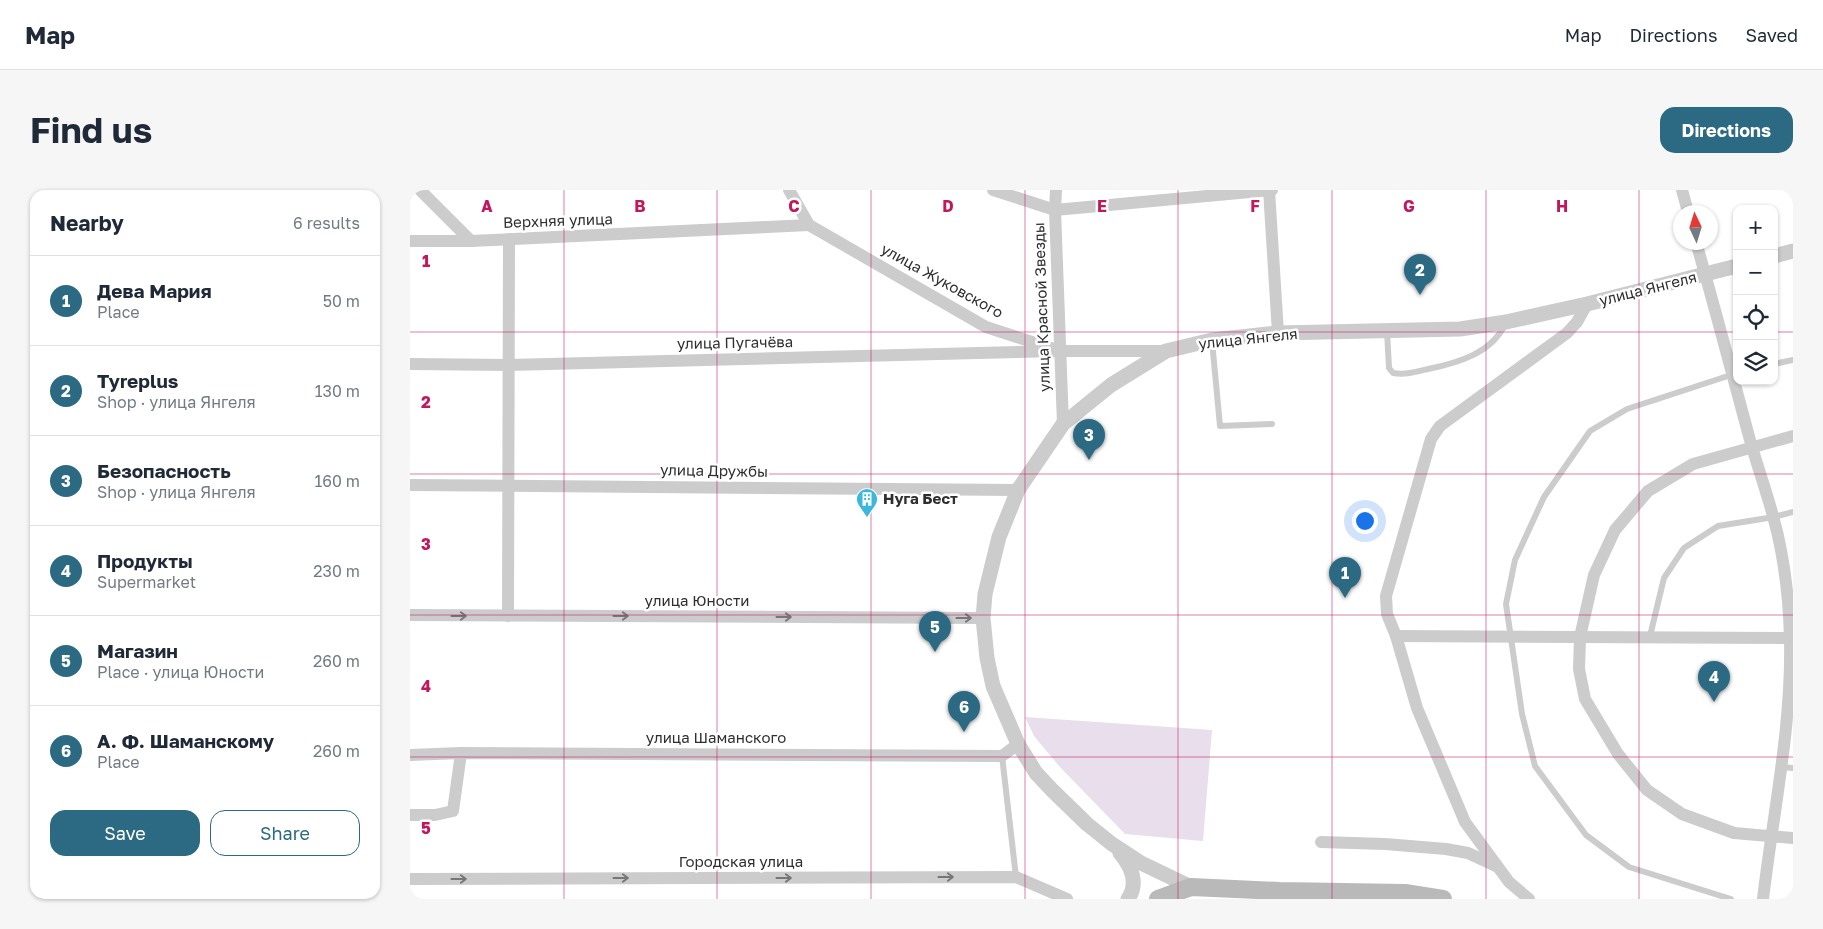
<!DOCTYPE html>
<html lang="en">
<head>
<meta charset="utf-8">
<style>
	:root { --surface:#fff; --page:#f6f6f7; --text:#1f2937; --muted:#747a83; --line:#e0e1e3; --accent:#2b6a82 }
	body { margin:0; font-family:"Golos Text",sans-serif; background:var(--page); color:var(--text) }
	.controls { position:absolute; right:15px; top:15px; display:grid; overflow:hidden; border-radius:10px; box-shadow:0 1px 4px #0004 }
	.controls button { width:45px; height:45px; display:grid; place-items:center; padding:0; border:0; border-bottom:1px solid var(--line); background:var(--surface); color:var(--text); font:25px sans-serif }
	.compass { position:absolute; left:1263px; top:15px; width:45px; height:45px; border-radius:50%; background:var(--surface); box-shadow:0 1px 4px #0004; rotate:356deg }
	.you { position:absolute; left:954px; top:330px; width:18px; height:18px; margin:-12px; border:4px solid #fff; border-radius:50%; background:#1a73e8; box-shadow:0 0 0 8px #1a73e833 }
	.badge { display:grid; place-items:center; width:32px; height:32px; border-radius:50%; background:var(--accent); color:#fff; font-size:16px; font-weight:700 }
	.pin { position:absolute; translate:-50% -41px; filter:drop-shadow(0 1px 2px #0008) }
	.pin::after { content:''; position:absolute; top:26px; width:18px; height:15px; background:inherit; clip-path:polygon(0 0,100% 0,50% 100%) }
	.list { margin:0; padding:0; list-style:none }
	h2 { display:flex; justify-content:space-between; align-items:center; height:65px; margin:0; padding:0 20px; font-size:21px }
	h2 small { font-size:16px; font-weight:400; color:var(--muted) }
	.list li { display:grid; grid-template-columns:32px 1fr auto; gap:15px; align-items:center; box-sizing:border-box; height:90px; padding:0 20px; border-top:1px solid var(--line) }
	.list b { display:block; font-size:19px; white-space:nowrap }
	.list p { margin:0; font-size:16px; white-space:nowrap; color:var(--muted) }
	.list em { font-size:16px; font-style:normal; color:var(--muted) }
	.actions { display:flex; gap:10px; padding:15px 20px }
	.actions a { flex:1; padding:11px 0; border:1px solid var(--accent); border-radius:15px; text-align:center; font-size:18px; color:var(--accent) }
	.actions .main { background:var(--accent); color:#fff }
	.icon { flex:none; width:28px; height:28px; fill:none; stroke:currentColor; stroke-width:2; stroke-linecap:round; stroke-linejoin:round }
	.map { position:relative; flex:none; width:1383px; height:709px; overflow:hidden; border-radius:15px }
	header { display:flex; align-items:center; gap:30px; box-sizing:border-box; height:70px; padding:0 25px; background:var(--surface); border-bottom:1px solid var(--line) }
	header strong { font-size:24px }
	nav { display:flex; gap:28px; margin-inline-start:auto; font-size:18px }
	.intro { display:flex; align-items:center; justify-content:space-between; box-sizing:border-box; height:120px; padding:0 30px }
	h1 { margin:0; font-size:35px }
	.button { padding:12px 22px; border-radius:15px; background:var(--accent); color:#fff; font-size:18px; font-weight:700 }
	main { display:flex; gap:30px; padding:0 30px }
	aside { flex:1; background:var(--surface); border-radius:15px; box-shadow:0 1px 4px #0004 }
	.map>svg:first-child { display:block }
	.green { fill:#e8deec }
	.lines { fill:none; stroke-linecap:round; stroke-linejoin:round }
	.service { stroke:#ccc; stroke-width:6 }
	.minor { stroke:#ccc; stroke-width:12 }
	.tertiary { stroke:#ccc; stroke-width:15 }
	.secondary { stroke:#b9b9b9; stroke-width:18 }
	.oneway { stroke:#767676 }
	.grid { fill:none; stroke:#c2185b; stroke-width:1; stroke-opacity:0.55 }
	.labels { text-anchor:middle; stroke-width:5; stroke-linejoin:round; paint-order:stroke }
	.street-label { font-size:15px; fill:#2f2f2f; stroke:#fff }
	.poi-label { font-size:15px; font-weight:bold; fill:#2f2f2f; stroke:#fff; text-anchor:start }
	.grid-label { font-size:16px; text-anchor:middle; font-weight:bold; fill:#c2185b; stroke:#fff; stroke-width:5; stroke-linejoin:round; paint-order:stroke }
</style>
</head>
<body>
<header>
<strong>Map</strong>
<nav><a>Map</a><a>Directions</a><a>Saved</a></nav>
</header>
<div class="intro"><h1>Find us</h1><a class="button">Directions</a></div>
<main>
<aside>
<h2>Nearby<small>6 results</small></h2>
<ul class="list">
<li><span class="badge">1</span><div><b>Дева Мария</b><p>Place</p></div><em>50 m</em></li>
<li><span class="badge">2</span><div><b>Tyreplus</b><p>Shop · улица Янгеля</p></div><em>130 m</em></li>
<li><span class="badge">3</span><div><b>Безопасность</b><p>Shop · улица Янгеля</p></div><em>160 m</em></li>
<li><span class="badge">4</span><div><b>Продукты</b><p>Supermarket</p></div><em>230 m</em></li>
<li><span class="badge">5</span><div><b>Магазин</b><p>Place · улица Юности</p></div><em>260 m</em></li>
<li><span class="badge">6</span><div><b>А. Ф. Шаманскому</b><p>Place</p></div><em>260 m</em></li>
</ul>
<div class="actions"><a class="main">Save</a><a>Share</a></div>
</aside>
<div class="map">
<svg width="1383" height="709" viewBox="0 0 1383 709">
	<rect width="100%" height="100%" fill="#fff"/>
	<polygon class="green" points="615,527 802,540 793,651 715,644 649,576 624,546"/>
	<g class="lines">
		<g class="service">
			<path d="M977 141 979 178 983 183C995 185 1006 182 1018 179 1048 173 1083 163 1096 132"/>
			<polyline points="802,151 810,236 862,234"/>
			<polyline points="1364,174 1383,170"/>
			<polyline points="1240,446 1254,388 1274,358 1308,336 1364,327 1383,322"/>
			<polyline points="592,566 606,687"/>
			<polyline points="1372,577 1383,578"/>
			<polyline points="1321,709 1219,677 1176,645 1125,576 1112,524 1096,414 1105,370 1134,307 1180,241 1217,219 1324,184"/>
		</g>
		<g class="minor">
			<polyline points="10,0 61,51 399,35"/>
			<polyline points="379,0 399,35 576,137 650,161 756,161"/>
			<polyline points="583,0 645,20 862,0"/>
			<polyline points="646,0 645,20 653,234"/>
			<polyline points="859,0 868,143"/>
			<polyline points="1272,0 1278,22"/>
			<polyline points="0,51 61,51"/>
			<path d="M1286 52C1305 118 1322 184 1340 250 1347 275 1356 300 1363 326 1374 365 1379 408 1380 449 1382 537 1363 623 1353 709"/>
			<polyline points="0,174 99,175 650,161"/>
			<polyline points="1383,246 1283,274 1238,301 1205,340 1184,385 1170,447 1169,479 1175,509 1208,564 1237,600 1272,624 1324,643 1383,648"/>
			<polyline points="0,295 608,300"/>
			<polyline points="0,425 573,428"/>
			<polyline points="98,426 99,49"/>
			<polyline points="986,446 1380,448"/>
			<polyline points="0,565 51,563 592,566 608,554"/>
			<polyline points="0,625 25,625 43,621 51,563"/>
			<polyline points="911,652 975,654 1036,659 1058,663 1086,676"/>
			<polyline points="0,689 606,687 657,709"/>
			<polyline points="1119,709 1099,692 1055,632 1007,518 986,446 977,424 976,406 1021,249 1030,236 1157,143 1167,132 1177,114"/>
		</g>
		<g class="tertiary">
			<polyline points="1364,66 1383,61"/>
			<path d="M710 663C721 676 729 693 718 709"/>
			<polyline points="781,697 731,673 702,654 677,634 642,600 626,583 608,554 583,496 577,468 573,428 575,404 589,347 608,300 653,234 701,195 756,161 802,150 868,143 1050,139 1096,132 1177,114 1327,76"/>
		</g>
		<polyline class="secondary" points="748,709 781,697 870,701 995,703 1033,709"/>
	</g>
	<defs><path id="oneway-shaft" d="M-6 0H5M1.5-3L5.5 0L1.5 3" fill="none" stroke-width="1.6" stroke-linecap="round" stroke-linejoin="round" transform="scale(1.25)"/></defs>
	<g class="oneway">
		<use href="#oneway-shaft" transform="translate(49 426)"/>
		<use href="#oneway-shaft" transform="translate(211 426)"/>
		<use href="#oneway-shaft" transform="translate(374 427)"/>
		<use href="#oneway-shaft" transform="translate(554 428)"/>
		<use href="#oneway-shaft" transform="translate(536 687)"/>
		<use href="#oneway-shaft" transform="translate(211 688)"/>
		<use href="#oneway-shaft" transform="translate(374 688)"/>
		<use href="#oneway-shaft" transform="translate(49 689)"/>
	</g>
	<path class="grid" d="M154 0V709M307 0V709M461 0V709M615 0V709M768 0V709M922 0V709M1076 0V709M1229 0V709M0 142H1327M1364 142H1383M0 284H1383M0 425H1383M0 567H1383"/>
	<defs>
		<g id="building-pin" transform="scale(1.125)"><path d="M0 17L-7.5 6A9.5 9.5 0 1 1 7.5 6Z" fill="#3ab9dd" stroke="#fff"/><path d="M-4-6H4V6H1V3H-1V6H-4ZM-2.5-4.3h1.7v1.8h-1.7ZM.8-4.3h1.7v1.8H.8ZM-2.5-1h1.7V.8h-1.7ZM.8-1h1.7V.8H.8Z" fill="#fff"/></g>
	</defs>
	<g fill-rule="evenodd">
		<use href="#building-pin" x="457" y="309"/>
	</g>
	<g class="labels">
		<g class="street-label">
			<text transform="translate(148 31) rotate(-2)" y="5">Верхняя улица</text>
			<text transform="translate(532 91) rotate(29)" y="5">улица Жуковского</text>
			<text transform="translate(1238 99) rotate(-14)" y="5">улица Янгеля</text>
			<text transform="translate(632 117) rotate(-92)" y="5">улица Красной Звезды</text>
			<text transform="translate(838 149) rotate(-6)" y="5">улица Янгеля</text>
			<text transform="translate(325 153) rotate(-1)" y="5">улица Пугачёва</text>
			<text transform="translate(304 281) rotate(1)" y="5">улица Дружбы</text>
			<text x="287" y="416">улица Юности</text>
			<text x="306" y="553">улица Шаманского</text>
			<text x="331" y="677">Городская улица</text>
		</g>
		<g class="poi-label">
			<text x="473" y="314">Нуга Бест</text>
		</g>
	</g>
	<g class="grid-label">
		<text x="77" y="22">A</text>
		<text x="230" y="22">B</text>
		<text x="384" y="22">C</text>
		<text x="538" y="22">D</text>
		<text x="692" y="22">E</text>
		<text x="845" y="22">F</text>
		<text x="999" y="22">G</text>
		<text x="1152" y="22">H</text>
		<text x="16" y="77">1</text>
		<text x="16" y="218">2</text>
		<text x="16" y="360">3</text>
		<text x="16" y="502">4</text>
		<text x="16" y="644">5</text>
	</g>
</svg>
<div class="controls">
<button>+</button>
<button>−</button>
<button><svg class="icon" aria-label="locate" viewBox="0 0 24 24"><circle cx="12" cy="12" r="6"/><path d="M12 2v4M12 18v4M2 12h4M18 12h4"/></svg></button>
<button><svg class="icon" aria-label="layers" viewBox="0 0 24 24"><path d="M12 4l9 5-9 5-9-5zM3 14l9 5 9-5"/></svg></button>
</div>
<svg class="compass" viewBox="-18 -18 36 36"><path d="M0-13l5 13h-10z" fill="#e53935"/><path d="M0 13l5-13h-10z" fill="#747a83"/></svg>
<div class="you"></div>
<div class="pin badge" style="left:935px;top:408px">1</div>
<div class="pin badge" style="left:1010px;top:105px">2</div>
<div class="pin badge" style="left:679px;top:270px">3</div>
<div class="pin badge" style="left:1304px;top:512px">4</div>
<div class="pin badge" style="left:525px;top:462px">5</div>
<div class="pin badge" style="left:554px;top:542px">6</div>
</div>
</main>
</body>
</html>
